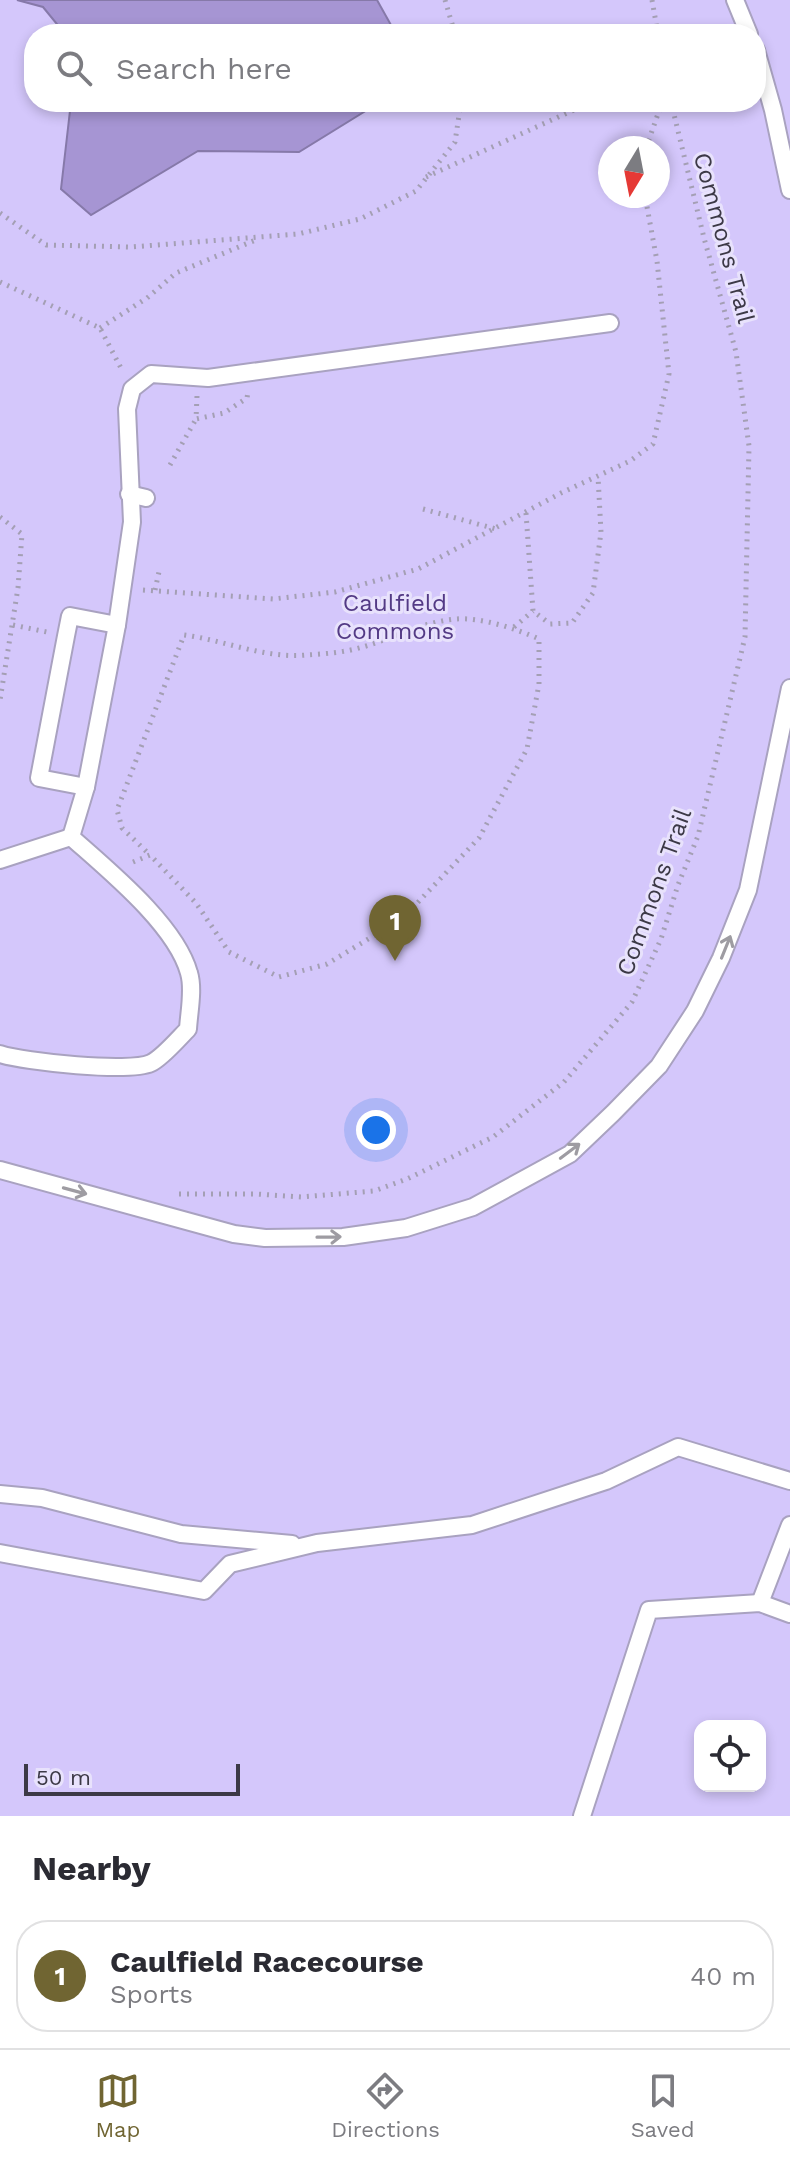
<!DOCTYPE html>
<html lang="en">
<head>
<meta charset="utf-8">
<style>
	:root { --surface:#fff; --page:#f2f2f3; --text:#2b2b33; --muted:#7c7c81; --line:#e1e1e2; --accent:#706532 }
	body { margin:0; font-family:"Work Sans",sans-serif; background:var(--page); color:var(--text) }
	.controls { position:absolute; right:24px; bottom:24px; display:grid; overflow:hidden; border-radius:16px; box-shadow:0 4px 12px #0003 }
	.controls button { width:72px; height:72px; display:grid; place-items:center; padding:0; border:0; border-bottom:2px solid var(--line); background:var(--surface); color:var(--text); font:40px sans-serif }
	.compass { position:absolute; left:598px; top:136px; width:72px; height:72px; border-radius:50%; background:var(--surface); box-shadow:0 4px 12px #0003; rotate:190deg }
	.scale { position:absolute; left:24px; bottom:20px; width:216px; box-sizing:border-box; padding-left:8px; border:4px solid #3c3946; border-top:0; font-size:22px; line-height:28px; white-space:nowrap; color:#3c3946; -webkit-text-stroke:6px #e8e2fc; paint-order:stroke }
	.you { position:absolute; left:376px; top:1130px; width:28px; height:28px; margin:-20px; border:6px solid #fff; border-radius:50%; background:#1a73e8; box-shadow:0 0 0 12px #1a73e833 }
	.badge { display:grid; place-items:center; width:52px; height:52px; border-radius:50%; background:var(--accent); color:#fff; font-size:26px; font-weight:700 }
	.pin { position:absolute; translate:-50% -66px; filter:drop-shadow(0 2px 4px #0008) }
	.pin::after { content:''; position:absolute; top:42px; width:28px; height:24px; background:inherit; clip-path:polygon(0 0,100% 0,50% 100%) }
	.list { margin:0; padding:0; list-style:none }
	h2 { display:flex; justify-content:space-between; align-items:center; height:104px; margin:0; padding:0 32px; font-size:34px }
	h2 small { font-size:26px; font-weight:400; color:var(--muted) }
	.list li { display:grid; grid-template-columns:52px 1fr auto; gap:24px; align-items:center; box-sizing:border-box; height:112px; margin:0 16px 16px; padding:0 16px; border:2px solid var(--line); border-radius:32px }
	.list b { display:block; font-size:30px; white-space:nowrap }
	.list p { margin:0; font-size:26px; white-space:nowrap; color:var(--muted) }
	.list em { font-size:26px; font-style:normal; color:var(--muted) }
	.icon { flex:none; width:44px; height:44px; fill:none; stroke:currentColor; stroke-width:2; stroke-linecap:round; stroke-linejoin:round }
	.map { position:relative; flex:none; width:790px; height:1816px; overflow:hidden }
	.search { position:absolute; background:var(--surface); box-shadow:0 4px 12px #0003; left:24px; right:24px; top:24px; height:88px; display:flex; align-items:center; gap:20px; box-sizing:border-box; padding:0 28px; border-radius:32px; color:var(--muted); font-size:30px }
	.sheet { height:232px; background:var(--surface) }
	nav { display:flex; justify-content:space-around; align-items:center; box-sizing:border-box; height:112px; border-top:2px solid var(--line); background:var(--surface); font-size:22px; color:var(--muted) }
	nav a { display:grid; justify-items:center; gap:4px }
	nav .on { color:var(--accent) }
	.map>svg:first-child { display:block }
	.green { fill:#d4c7fb; fill-rule:evenodd }
	.water { fill:#a695d3; stroke:#8679a9; stroke-width:2 }
	.lines { fill:none; stroke-linecap:round; stroke-linejoin:round }
	.lane-casing { stroke:#a9a2c0; stroke-width:20 }
	.path { stroke:#a49fb4; stroke-width:5; stroke-dasharray:2 6; stroke-linecap:butt }
	.lane { stroke:#fff; stroke-width:16 }
	.oneway { stroke:#9e9ca2 }
	.labels { text-anchor:middle; stroke-width:6; stroke-linejoin:round; paint-order:stroke }
	.street-label { font-size:24px; fill:#3c3946; stroke:#e8e2fc }
	.park-label { font-size:24px; fill:#533a85; stroke:#e8e2fc }
</style>
</head>
<body>
<div class="map">
<svg width="790" height="1816" viewBox="0 0 790 1816">
	<rect width="100%" height="100%" fill="#e8e2fc"/>
	<path class="green" d="M0 0H790V1816H0ZM34 34H756V102H34ZM610 148H658V196H610ZM700 1726H760V1786H700Z"/>
	<g class="water">
		<polygon points="17,0 377,0 396,34 65,34 43,7"/>
		<polygon points="71,102 380,102 299,152 198,151 91,215 61,189"/>
	</g>
	<g class="lines">
		<g class="lane-casing">
			<g id="lane">
				<polyline points="735,0 749,34"/>
				<polyline points="756,50 773,110 790,190"/>
				<polyline points="129,494 146,498"/>
				<polyline points="86,787 39,778 66,636 70,616 117,625"/>
				<polyline points="0,860 71,837"/>
				<path d="M0 1054C24 1062 130 1073 151 1063 162 1058 179 1038 188 1029 189 1012 194 989 189 973 176 925 108 870 71 837L86 787 117 625 132 522 127 409 132 389 151 374 208 378 610 323"/>
				<polyline points="0,1170 234,1234 265,1238 343,1237 406,1228 473,1207 570,1154 613,1113 659,1066 695,1011 721,958 748,890 790,688"/>
				<polyline points="0,1494 42,1498 181,1534 292,1544"/>
				<polyline points="0,1553 204,1591 230,1564 317,1543 472,1525 606,1481 678,1447 790,1481"/>
				<polyline points="760,1603 790,1525"/>
				<polyline points="582,1816 649,1610 760,1603 790,1614"/>
			</g>
		</g>
		<g class="path">
			<polyline points="445,0 455,34"/>
			<polyline points="652,0 658,34"/>
			<polyline points="558,102 576,108"/>
			<polyline points="646,148 659,111 669,102"/>
			<polyline points="426,177 576,109 602,102"/>
			<polyline points="0,213 46,245 131,247 298,234 360,219 416,191 455,142 461,102"/>
			<polyline points="0,282 100,328 122,370"/>
			<polyline points="100,328 147,298 176,273 258,239"/>
			<polyline points="197,396 196,419 224,413 247,398 248,392"/>
			<polyline points="170,465 196,419"/>
			<polyline points="423,509 496,529"/>
			<polyline points="526,513 533,611 550,624 572,623 593,593 601,532 598,476"/>
			<polyline points="0,517 22,534 18,588 0,700"/>
			<polyline points="143,590 273,599 335,592 418,569 561,493 630,461 653,444 669,374 657,261 645,196"/>
			<polyline points="155,590 160,567"/>
			<polyline points="13,625 47,632"/>
			<polyline points="514,627 533,611"/>
			<path d="M133 862 150 855 196 903 229 952 279 977 327 964 403 918 479 838 527 749 539 684V639C517 629 481 617 456 619 420 622 389 641 355 649 339 653 322 654 306 655 265 659 224 640 184 635L117 810 122 828 150 855"/>
			<polyline points="179,1194 256,1194 301,1197 374,1191 407,1179 493,1137 564,1082 632,1002 661,939 678,885 698,836 745,637 749,446 736,352 704,238 671,102"/>
		</g>
		<use href="#lane" class="lane"/>
	</g>
	<defs><path id="oneway-shaft" d="M-6 0H5M1.5-3L5.5 0L1.5 3" fill="none" stroke-width="1.6" stroke-linecap="round" stroke-linejoin="round" transform="scale(2)"/></defs>
	<g class="oneway">
		<use href="#oneway-shaft" transform="translate(726 947) rotate(-68)"/>
		<use href="#oneway-shaft" transform="translate(570 1151) rotate(-37)"/>
		<use href="#oneway-shaft" transform="translate(75 1191) rotate(15)"/>
		<use href="#oneway-shaft" transform="translate(329 1237) rotate(-1)"/>
	</g>
	<g class="labels">
		<g class="street-label">
			<text transform="translate(724 238) rotate(75)" y="8">Commons Trail</text>
			<text transform="translate(654 892) rotate(-70)" y="8">Commons Trail</text>
		</g>
		<g class="park-label">
			<text x="395" y="611">Caulfield<tspan x="395" dy="28">Commons</tspan></text>
		</g>
	</g>
</svg>
<div class="controls">
<button><svg class="icon" aria-label="locate" viewBox="0 0 24 24"><circle cx="12" cy="12" r="6"/><path d="M12 2v4M12 18v4M2 12h4M18 12h4"/></svg></button>
</div>
<svg class="compass" viewBox="-18 -18 36 36"><path d="M0-13l5 13h-10z" fill="#e53935"/><path d="M0 13l5-13h-10z" fill="#7c7c81"/></svg>
<div class="scale">50 m</div>
<div class="you"></div>
<div class="pin badge" style="left:395px;top:961px">1</div>
<div class="search"><svg class="icon" aria-label="search" viewBox="0 0 24 24"><circle cx="10" cy="10" r="6"/><path d="M15 15l6 6"/></svg>Search here</div>
</div>
<section class="sheet">
<h2>Nearby<small></small></h2>
<ul class="list">
<li><span class="badge">1</span><div><b>Caulfield Racecourse</b><p>Sports</p></div><em>40 m</em></li>
</ul>
</section>
<nav>
<a class="on"><svg class="icon" aria-label="map" viewBox="0 0 24 24"><path d="M3 6l6-2 6 2 6-2v14l-6 2-6-2-6 2zM9 4v14M15 6v14"/></svg>Map</a>
<a><svg class="icon" aria-label="directions" viewBox="0 0 24 24"><path d="M12 3l9 9-9 9-9-9zM9 14v-3h6M13 9l2 2-2 2"/></svg>Directions</a>
<a><svg class="icon" aria-label="saved" viewBox="0 0 24 24"><path d="M7 4h10v16l-5-4-5 4z"/></svg>Saved</a>
</nav>
</body>
</html>
